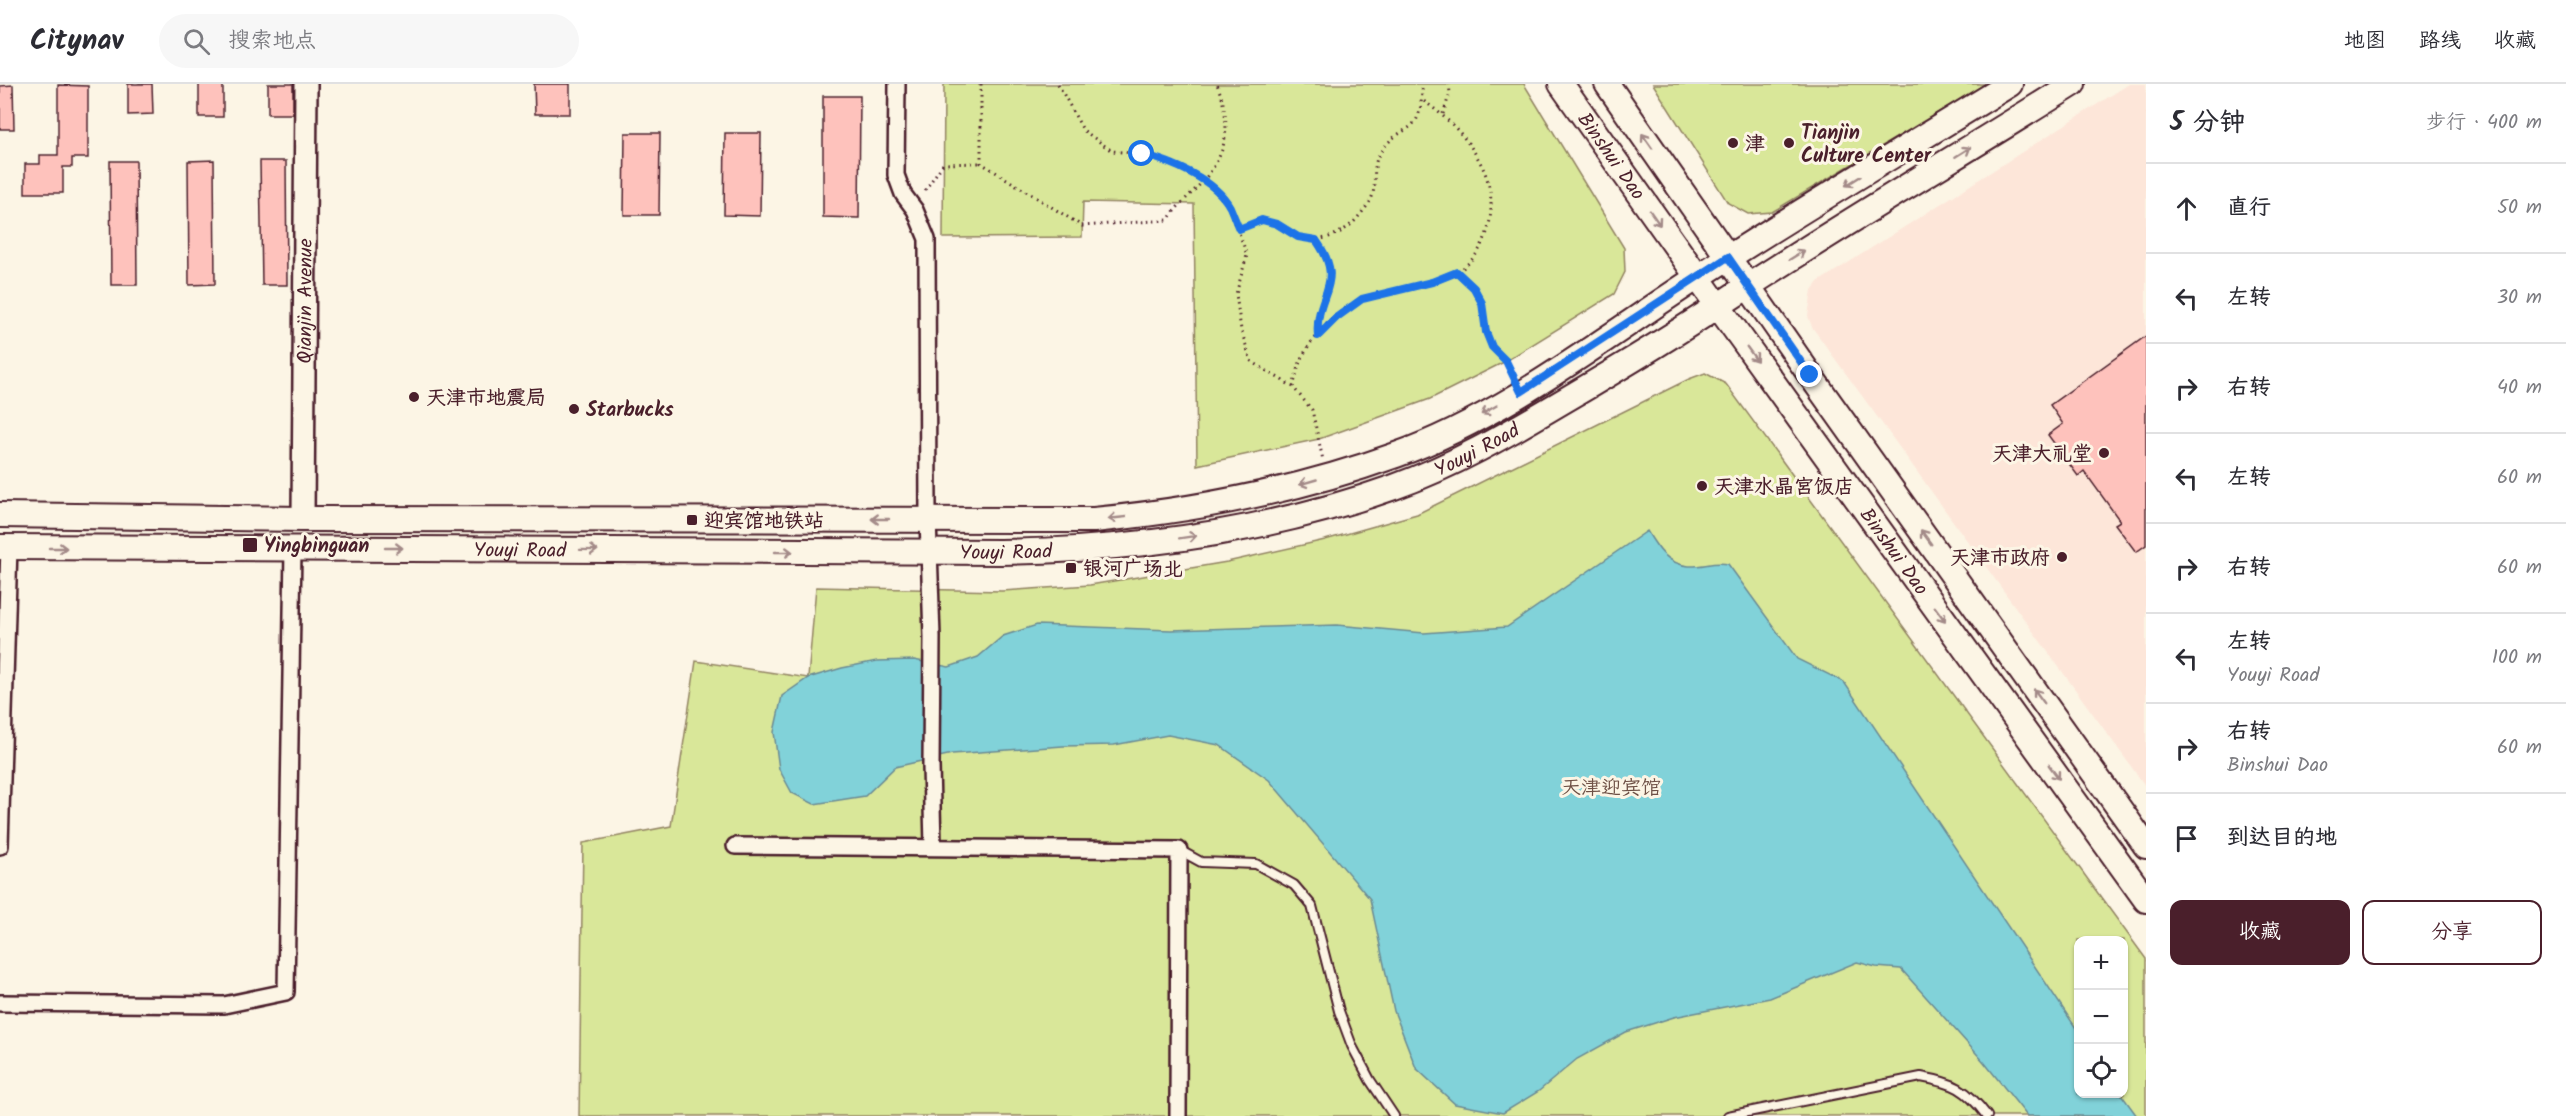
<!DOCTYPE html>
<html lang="zh">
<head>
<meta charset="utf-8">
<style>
	:root { --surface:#fff; --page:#f7f7f7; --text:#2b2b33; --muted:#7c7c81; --line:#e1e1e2; --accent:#4a1f2b }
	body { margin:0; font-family:Kalam,"LXGW WenKai TC",sans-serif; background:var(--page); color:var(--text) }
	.controls { position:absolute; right:18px; bottom:18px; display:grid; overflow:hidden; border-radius:12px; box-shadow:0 2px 4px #0004 }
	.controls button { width:54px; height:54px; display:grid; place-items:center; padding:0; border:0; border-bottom:2px solid var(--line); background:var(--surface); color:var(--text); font:30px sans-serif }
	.stop { position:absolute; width:18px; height:18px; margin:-14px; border:4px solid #1a73e8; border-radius:50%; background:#fff }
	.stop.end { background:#1a73e8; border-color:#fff; box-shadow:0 2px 6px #0008 }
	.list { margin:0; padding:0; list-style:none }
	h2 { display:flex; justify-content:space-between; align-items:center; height:78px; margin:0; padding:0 24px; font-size:26px }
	h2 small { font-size:20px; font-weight:400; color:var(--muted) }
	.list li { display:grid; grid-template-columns:39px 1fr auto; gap:18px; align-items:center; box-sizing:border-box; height:90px; padding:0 24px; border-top:2px solid var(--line) }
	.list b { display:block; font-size:22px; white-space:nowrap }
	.list p { margin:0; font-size:20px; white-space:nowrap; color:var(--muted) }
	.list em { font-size:20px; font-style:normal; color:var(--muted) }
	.actions { display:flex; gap:12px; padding:18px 24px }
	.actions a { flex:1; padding:14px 0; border:2px solid var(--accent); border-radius:12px; text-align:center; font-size:21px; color:var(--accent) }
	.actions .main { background:var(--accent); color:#fff }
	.icon { flex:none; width:33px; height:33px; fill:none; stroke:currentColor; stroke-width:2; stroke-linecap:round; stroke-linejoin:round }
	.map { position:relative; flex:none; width:2146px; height:1032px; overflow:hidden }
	header { display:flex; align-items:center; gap:36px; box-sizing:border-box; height:84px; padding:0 30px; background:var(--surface); border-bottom:2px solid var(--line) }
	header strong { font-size:28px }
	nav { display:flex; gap:33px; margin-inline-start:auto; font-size:21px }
	.search { width:420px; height:54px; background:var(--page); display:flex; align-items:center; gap:15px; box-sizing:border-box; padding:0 21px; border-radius:33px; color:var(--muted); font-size:22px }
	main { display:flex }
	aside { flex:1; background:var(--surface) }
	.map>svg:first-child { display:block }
	.built { fill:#fde6d9 }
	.green { fill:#d9e799; stroke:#928362; stroke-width:1.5; fill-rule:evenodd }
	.water { fill:#81d2d9; stroke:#6b8a93; stroke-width:1.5 }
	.building { fill:#fec2bc; stroke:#4a1f2b; stroke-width:1.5 }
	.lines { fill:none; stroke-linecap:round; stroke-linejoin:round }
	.lane-casing { stroke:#4a1f2b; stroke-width:12 }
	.street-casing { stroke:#4a1f2b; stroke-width:20 }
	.secondary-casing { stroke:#4a1f2b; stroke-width:26 }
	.primary-casing { stroke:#4a1f2b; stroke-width:28 }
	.path { stroke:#4a1f2b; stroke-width:3; stroke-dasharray:1.5 4.5; stroke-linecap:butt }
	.lane { stroke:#fcf5e5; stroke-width:8 }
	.street { stroke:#fcf5e5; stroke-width:15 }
	.secondary { stroke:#fcf5e5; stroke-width:21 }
	.primary { stroke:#fcf5e5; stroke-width:24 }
	.oneway { stroke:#a38a88 }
	.route { stroke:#1a73e8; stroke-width:8 }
	.poi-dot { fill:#4a1f2b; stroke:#fcf5e5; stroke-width:2 }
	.labels { text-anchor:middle; stroke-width:6; stroke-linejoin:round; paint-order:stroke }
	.poi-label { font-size:20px; font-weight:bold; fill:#4a1f2b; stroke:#fcf5e5; text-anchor:start }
	.street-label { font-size:20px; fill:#4a1f2b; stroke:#fcf5e5 }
	.park-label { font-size:20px; fill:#6e5146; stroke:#fcf5e5 }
</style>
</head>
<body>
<header>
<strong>Citynav</strong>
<div class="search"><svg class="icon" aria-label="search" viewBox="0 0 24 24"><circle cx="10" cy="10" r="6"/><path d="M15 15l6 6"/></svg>搜索地点</div>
<nav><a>地图</a><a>路线</a><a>收藏</a></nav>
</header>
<main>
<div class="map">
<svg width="2146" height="1032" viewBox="0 0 2146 1032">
	<rect width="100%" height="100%" fill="#fcf5e5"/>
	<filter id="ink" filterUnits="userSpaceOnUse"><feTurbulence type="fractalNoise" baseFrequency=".0167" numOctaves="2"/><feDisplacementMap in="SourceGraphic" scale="12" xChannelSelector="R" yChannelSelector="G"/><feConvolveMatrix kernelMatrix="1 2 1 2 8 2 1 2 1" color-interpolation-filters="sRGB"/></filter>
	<g filter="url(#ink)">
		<polygon class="built" points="2129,0 2146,0 2146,703 1812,243 1808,232 1812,206 1818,198"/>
		<g class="green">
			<polygon points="944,0 1524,0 1624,164 1625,188 1614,210 1506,277 1430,315 1319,355 1197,381 1194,120 1083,118 1082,153 943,154"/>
			<polygon points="1653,0 1986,0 1772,128 1748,130 1728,119"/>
			<path d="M1705 289 1726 300 2146 875V1032H579L583 759 671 742 696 577 808 594 816 503 1002 507 1090 501 1227 478 1325 456 1417 430 1689 295ZM2078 856H2124V1010H2078Z"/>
		</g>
		<path class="water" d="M1647 447C1657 464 1667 480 1689 482 1702 483 1714 477 1728 480L1797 575 1844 598 2078 947V1010H2121L2137 1032H2027L1984 978 1901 885 1876 883 1857 878 1770 914 1674 933 1626 948 1577 975 1539 1007 1503 1029 1455 1020 1416 984 1394 927 1370 815 1269 696 1219 661 1168 651 1114 661 1063 662 952 670 895 683 865 712 814 720 792 709 779 685 774 648 782 612 808 594 842 584 877 577 914 576 949 583 978 573 1003 552 1037 541 1171 546 1337 541 1424 549 1507 543Z"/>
		<g class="building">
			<polygon points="128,0 152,0 153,30 128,31"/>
			<rect x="199" y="0" width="24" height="33"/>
			<rect x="268" y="0" width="25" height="30"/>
			<polygon points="534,0 570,0 570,30 535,30"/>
			<polygon points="13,1 14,45 0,45 0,2"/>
			<polygon points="58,1 88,2 88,74 72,74 72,83 63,83 63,109 25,109 25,80 40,80 40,71 58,71"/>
			<polygon points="823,12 860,12 859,134 823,133"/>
			<polygon points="625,49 660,49 659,131 624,131"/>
			<polygon points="725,49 761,49 760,132 724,131"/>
			<polygon points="214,76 215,200 189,201 188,77"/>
			<polygon points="110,77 136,77 137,201 111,201"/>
			<polygon points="260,77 286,77 287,201 262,201"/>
			<polygon points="2146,252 2146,461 2136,468 2115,440 2120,437 2084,387 2078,392 2048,351 2063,340 2050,321"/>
		</g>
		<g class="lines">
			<g class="lane-casing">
				<g id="lane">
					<polyline points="1179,766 1201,778 1256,780 1294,801 1312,822 1339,927 1352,962 1370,996 1394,1032"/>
					<path d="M1728 1032 1921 993C1954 999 1966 1004 1987 1032"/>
				</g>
			</g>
			<g class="street-casing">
				<g id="street">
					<polyline points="897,0 896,91 903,110 915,126 927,155 928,435 932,553 931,682 933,762"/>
					<polyline points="0,762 9,463"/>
					<polyline points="735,762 1179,766 1178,1032"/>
					<polyline points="0,919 224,921 286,908 293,465"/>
				</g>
			</g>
			<g class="secondary-casing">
				<g id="secondary">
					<path id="s1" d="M303 435 306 0"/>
				</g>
			</g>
			<g class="primary-casing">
				<g id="primary">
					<path id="s2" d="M1561 0 1718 222 2146 816"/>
					<polyline points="1607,0 1810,291 2146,762"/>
					<path d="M0 431 303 435 1094 436C1197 426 1299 406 1396 371 1503 333 1604 254 1698 193 1801 126 1906 64 2010 0"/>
					<path id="s3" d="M0 463 1000 468C1133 466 1268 448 1394 403 1453 382 1506 351 1560 319 1618 285 1676 250 1733 212 1844 139 1960 71 2073 0"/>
				</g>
			</g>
			<g class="path">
				<path d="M981 0V79L1082 142 1168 136C1178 120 1191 111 1203 97 1230 66 1231 37 1217 0"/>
				<polyline points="1058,0 1083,46 1112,67 1142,70 1173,79 1204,96 1229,121 1247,171 1236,210 1241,246 1251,277 1293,303 1312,326 1323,376"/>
				<polyline points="1443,30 1450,9 1449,0"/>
				<polyline points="925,106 943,80 981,79"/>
				<path d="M1239 145C1245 143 1253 138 1260 137 1274 134 1285 148 1297 153 1319 161 1345 150 1359 132 1364 126 1372 117 1373 109 1376 97 1372 80 1380 69 1403 34 1422 58 1422 0"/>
				<path d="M1315 156C1348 201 1314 209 1318 252"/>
				<polyline points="1457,188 1474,204 1482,219 1486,248 1492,263 1506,277 1514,293"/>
				<path d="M1293 303C1296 293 1298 281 1303 272 1313 250 1340 227 1361 215 1370 211 1382 209 1392 207 1414 201 1437 199 1457 188 1493 166 1500 114 1480 78 1467 53 1445 31 1422 16"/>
			</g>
			<use href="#lane" class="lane"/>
			<use href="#street" class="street"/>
			<use href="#secondary" class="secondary"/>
			<use href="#primary" class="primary"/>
		</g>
		<defs><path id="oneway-shaft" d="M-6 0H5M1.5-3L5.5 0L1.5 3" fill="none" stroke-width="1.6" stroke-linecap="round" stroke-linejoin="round" transform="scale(1.5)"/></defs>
		<g class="oneway">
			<use href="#oneway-shaft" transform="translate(1647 57) rotate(-125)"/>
			<use href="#oneway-shaft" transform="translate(1963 68) rotate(-32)"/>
			<use href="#oneway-shaft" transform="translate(1853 97) rotate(148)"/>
			<use href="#oneway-shaft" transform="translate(1655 134) rotate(55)"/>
			<use href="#oneway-shaft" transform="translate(1797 171) rotate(-32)"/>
			<use href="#oneway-shaft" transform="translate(1752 270) rotate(54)"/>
			<use href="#oneway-shaft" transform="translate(1489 326) rotate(150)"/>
			<use href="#oneway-shaft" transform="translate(1308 398) rotate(164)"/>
			<use href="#oneway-shaft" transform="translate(1117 434) rotate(174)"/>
			<use href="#oneway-shaft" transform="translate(880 435) rotate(180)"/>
			<use href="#oneway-shaft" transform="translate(1188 453) rotate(-9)"/>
			<use href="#oneway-shaft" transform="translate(1926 453) rotate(-126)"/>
			<use href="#oneway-shaft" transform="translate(58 464)"/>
			<use href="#oneway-shaft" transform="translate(394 464)"/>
			<use href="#oneway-shaft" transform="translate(589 466) rotate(1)"/>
			<use href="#oneway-shaft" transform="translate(784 468)"/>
			<use href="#oneway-shaft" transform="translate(1940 530) rotate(54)"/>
			<use href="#oneway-shaft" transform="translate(2039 612) rotate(-126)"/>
			<use href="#oneway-shaft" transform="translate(2054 688) rotate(54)"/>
		</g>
	</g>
	<g class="lines" filter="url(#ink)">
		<path class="route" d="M1142 70C1171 78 1215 95 1230 123 1233 130 1236 138 1239 145L1262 136 1277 140 1298 153 1316 156C1348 201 1314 209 1318 252L1337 233 1362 215 1432 198 1457 188 1474 204 1482 219 1486 248 1492 263 1506 277 1521 308 1728 173 1810 291"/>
	</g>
	<g class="poi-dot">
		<circle cx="1733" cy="59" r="6"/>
		<circle cx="1789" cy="59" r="6"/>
		<circle cx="414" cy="313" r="6"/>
		<circle cx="574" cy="325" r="6"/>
		<circle cx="2104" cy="369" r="6"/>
		<circle cx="1702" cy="402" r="6"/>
		<rect x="686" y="430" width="12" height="12" rx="3"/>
		<rect x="242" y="453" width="16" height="16" rx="3"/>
		<circle cx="2062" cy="473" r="6"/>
		<rect x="1065" y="478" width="12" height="12" rx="3"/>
	</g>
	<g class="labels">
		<g class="poi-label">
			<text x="1801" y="55">Tianjin<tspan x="1801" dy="23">Culture Center</tspan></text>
			<text x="1745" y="66">津</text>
			<text x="426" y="320">天津市地震局</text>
			<text x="586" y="332">Starbucks</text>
			<text x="2092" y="376" text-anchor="end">天津大礼堂</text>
			<text x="1714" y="409">天津水晶宫饭店</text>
			<text x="704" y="443">迎宾馆地铁站</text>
			<text x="264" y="468">Yingbinguan</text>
			<text x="2050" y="480" text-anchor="end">天津市政府</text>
			<text x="1083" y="491">银河广场北</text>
		</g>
		<g class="street-label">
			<text dy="7" stroke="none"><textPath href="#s2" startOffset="88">Binshui Dao</textPath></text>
			<text dy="7" stroke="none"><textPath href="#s1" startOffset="218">Qianjin Avenue</textPath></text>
			<text dy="7" stroke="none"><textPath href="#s3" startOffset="1492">Youyi Road</textPath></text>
			<text dy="7" stroke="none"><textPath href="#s3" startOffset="520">Youyi Road</textPath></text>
			<text dy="7" stroke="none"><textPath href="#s3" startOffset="1006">Youyi Road</textPath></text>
			<text dy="7" stroke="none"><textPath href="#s2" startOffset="574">Binshui Dao</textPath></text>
		</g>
		<g class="park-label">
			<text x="1611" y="710">天津迎宾馆</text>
		</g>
	</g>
</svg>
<div class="controls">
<button>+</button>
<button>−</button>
<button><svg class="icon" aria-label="locate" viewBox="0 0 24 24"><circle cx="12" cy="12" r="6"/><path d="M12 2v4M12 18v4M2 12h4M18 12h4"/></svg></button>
</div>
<div class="stop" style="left:1142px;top:70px"></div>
<div class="stop end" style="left:1810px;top:291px"></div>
</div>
<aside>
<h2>5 分钟<small>步行 · 400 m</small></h2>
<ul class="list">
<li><svg class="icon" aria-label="ahead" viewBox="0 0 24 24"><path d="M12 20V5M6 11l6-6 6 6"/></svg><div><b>直行</b></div><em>50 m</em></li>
<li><svg class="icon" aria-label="left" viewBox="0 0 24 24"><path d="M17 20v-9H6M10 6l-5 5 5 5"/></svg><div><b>左转</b></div><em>30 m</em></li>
<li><svg class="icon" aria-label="right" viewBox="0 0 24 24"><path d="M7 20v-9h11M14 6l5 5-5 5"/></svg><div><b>右转</b></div><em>40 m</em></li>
<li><svg class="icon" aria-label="left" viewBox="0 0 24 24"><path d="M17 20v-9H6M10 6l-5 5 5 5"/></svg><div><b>左转</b></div><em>60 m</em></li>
<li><svg class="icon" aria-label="right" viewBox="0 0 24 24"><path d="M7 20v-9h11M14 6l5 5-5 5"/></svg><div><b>右转</b></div><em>60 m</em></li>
<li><svg class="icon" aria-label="left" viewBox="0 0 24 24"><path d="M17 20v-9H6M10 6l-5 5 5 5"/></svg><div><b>左转</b><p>Youyi Road</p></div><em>100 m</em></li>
<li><svg class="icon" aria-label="right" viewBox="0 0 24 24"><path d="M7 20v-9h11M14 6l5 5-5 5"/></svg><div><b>右转</b><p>Binshui Dao</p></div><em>60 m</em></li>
<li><svg class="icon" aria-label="arrive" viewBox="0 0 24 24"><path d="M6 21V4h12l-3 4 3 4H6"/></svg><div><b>到达目的地</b></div></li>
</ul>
<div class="actions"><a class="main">收藏</a><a>分享</a></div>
</aside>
</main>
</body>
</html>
